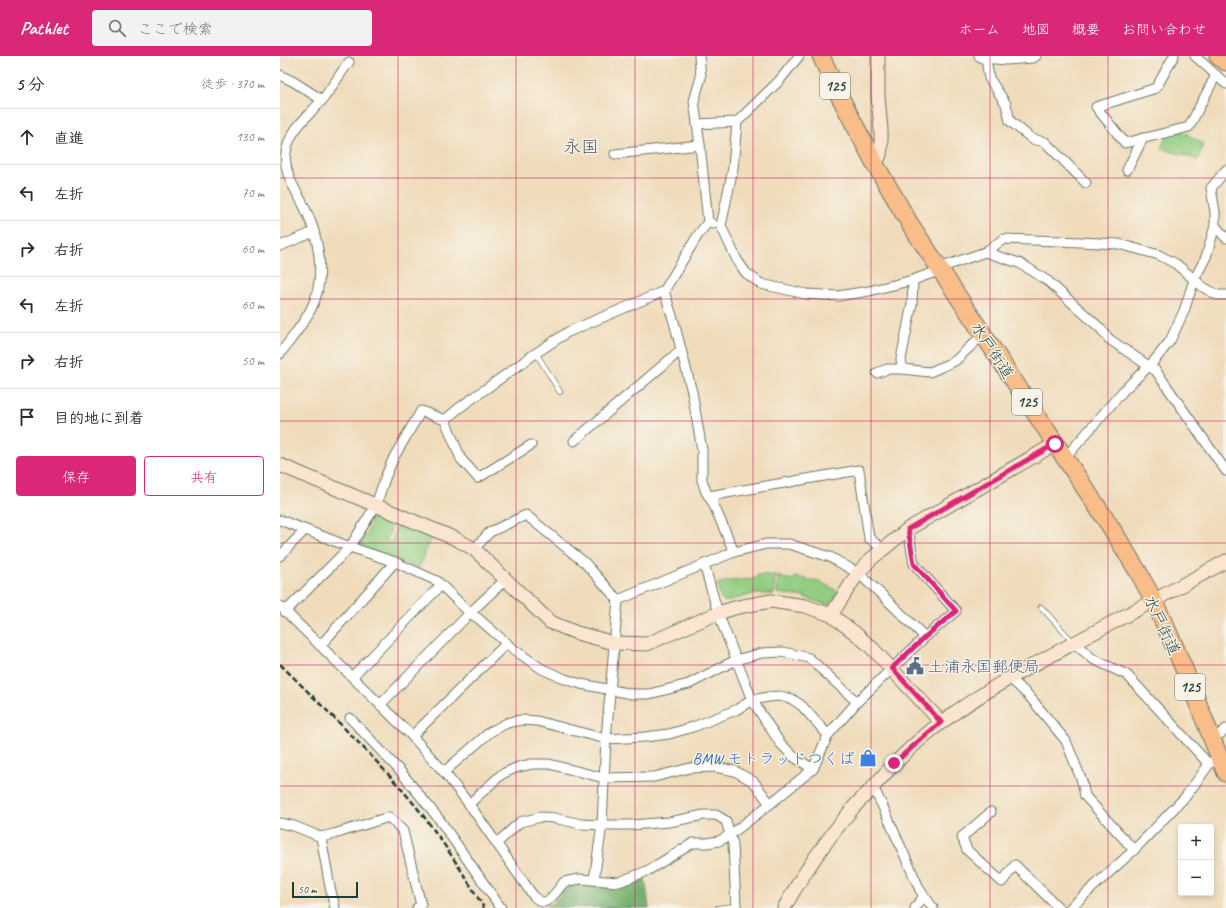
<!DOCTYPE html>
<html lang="ja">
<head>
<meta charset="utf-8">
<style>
	:root { --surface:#fff; --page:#f2f2f3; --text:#2b2b33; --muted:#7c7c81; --line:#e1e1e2; --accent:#db2777 }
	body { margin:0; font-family:Caveat,"Klee One",sans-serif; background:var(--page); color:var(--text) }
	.controls { position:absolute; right:12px; bottom:12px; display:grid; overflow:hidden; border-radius:4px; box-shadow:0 2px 6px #0003 }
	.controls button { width:36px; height:36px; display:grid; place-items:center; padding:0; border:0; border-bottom:1px solid var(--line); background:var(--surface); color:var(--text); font:20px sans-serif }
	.scale { position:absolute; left:12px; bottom:10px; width:66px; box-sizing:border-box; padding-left:4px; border:2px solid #1f3d34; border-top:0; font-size:11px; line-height:14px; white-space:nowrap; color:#1f3d34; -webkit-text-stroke:3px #f7f3e8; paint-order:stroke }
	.stop { position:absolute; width:12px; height:12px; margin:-9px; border:3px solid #db2777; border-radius:50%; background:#fff }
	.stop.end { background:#db2777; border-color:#fff; box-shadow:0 1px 4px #0008 }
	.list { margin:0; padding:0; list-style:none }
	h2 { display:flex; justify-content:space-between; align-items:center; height:52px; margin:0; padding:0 16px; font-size:17px }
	h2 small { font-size:13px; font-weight:400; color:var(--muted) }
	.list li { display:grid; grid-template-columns:26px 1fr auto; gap:12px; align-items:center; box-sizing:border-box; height:56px; padding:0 16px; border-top:1px solid var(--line) }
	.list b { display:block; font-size:15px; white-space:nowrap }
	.list em { font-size:13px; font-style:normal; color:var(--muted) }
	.actions { display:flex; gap:8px; padding:12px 16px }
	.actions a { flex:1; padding:9px 0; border:1px solid var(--accent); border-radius:4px; text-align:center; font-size:14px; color:var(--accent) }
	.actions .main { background:var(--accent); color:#fff }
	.icon { flex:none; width:22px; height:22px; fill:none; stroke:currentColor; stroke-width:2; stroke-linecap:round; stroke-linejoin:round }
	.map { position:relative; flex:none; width:946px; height:852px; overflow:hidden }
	header { display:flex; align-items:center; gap:24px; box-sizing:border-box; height:56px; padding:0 20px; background:var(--accent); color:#fff }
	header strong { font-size:19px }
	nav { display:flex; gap:22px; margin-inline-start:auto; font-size:14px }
	.search { width:280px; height:36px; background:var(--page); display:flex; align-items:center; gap:10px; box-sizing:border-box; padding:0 14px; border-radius:4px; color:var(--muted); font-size:15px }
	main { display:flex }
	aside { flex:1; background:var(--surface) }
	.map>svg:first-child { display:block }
	.green { fill:#93cd81; stroke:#59855a }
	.forest { fill:#76b06f; stroke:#4a7652 }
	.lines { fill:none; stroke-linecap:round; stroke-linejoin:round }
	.lane-casing { stroke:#687563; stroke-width:6 }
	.street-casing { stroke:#687563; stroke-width:11 }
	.secondary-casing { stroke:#687563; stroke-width:15 }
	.highway-casing { stroke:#687563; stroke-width:19 }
	.lane { stroke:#fff; stroke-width:4.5 }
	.street { stroke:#fff; stroke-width:9 }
	.secondary { stroke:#fce5d0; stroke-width:13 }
	.highway { stroke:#f8bd89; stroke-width:17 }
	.rail { stroke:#1f3d34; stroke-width:2.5; stroke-dasharray:6 3; stroke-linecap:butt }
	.route { stroke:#db2777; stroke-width:5 }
	.grid { fill:none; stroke:#c2185b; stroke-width:1; stroke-opacity:0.55 }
	.labels { text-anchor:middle; stroke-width:3; stroke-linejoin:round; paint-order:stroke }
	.shield { fill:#f7f3e8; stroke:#60746a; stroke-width:1 }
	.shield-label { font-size:15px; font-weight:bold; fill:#1f3d34 }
	.street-label { font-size:16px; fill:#1f3d34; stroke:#f7f3e8 }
	.service-label { font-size:16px; fill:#4e5e75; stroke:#f7f3e8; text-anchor:start }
	.shop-label { font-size:16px; fill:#366cbe; stroke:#f7f3e8; text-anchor:end }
	.quarter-label { font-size:18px; fill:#595b6a; stroke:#f7f3e8 }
</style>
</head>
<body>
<header>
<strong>Pathlet</strong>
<div class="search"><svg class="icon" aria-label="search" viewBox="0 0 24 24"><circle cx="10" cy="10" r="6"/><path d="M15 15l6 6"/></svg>ここで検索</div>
<nav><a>ホーム</a><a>地図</a><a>概要</a><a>お問い合わせ</a></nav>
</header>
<main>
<aside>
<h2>5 分<small>徒歩 · 370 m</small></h2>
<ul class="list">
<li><svg class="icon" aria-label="ahead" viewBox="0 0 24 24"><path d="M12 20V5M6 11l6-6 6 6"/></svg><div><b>直進</b></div><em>130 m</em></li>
<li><svg class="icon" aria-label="left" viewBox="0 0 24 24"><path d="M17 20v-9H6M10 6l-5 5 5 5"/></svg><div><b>左折</b></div><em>70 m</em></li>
<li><svg class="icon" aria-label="right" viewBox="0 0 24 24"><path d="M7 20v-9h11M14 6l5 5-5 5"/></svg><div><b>右折</b></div><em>60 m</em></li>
<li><svg class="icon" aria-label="left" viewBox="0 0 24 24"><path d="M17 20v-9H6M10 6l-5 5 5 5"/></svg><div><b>左折</b></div><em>60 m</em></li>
<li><svg class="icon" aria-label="right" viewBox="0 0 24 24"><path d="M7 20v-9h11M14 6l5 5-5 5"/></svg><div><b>右折</b></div><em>50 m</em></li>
<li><svg class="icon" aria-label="arrive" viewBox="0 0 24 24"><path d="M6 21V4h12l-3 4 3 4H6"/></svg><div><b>目的地に到着</b></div></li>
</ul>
<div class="actions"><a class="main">保存</a><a>共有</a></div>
</aside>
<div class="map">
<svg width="946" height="852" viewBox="0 0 946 852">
	<rect width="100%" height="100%" fill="#f7f3e8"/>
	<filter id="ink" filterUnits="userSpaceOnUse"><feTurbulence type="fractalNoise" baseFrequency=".025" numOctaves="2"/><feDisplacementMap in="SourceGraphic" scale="8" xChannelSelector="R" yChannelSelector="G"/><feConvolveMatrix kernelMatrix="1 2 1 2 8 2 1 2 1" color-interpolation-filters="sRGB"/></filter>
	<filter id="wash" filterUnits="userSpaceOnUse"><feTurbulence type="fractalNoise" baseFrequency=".012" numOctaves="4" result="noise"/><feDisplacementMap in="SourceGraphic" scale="16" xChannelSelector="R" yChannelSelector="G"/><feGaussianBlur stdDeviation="0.9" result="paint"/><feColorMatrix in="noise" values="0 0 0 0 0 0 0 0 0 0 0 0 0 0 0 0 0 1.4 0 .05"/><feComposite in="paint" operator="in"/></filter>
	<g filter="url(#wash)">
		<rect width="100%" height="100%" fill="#f0dcbb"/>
		<g class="green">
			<polygon points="902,75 923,88 918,104 881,92 887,79"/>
			<polygon points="99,458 114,464 106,486 111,487 119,466 153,479 139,512 83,491 82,485 87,478 93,460"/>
			<path d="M478 519H494L499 520 502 522 513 524 515 521C527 523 539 525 550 531 553 532 555 534 558 536L552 546 547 549 524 541 497 537 498 521 495 520 494 538H473L445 546 441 543 437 528 448 525 474 523Z"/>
		</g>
		<polygon class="forest" points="365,821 369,852 267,851 275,845 287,830 320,828 340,831"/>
	</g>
	<g filter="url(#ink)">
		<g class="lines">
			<g class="lane-casing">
				<g id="lane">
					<polyline points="256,297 280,336"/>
					<polyline points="761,551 793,586"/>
					<polyline points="438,852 456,850"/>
				</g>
			</g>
			<g class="street-casing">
				<g id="street">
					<polyline points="419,0 421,21 414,45 420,89 428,166 433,168"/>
					<polyline points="519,0 499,25 457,66 453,112 441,170 457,204 466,217 481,228 526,238 558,240 589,235 633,224 661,214 668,209 705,196 724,183 780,185 839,188 879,199 896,208 923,231 937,239 946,239"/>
					<polyline points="699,0 702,2 727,4 753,2 756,0"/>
					<polyline points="894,0 876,32 816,51 845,87 909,71 936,19"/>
					<polyline points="915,0 946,28"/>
					<polyline points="706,3 709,22 726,48 730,65 752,83 765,86 806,127"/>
					<polyline points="0,19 14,26 42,44"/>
					<polyline points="417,68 457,66"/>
					<polyline points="335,98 420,89"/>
					<polyline points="847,114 863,82"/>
					<polyline points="428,166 418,179 384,235 394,266 412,336 422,394 422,424 426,436 433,447 454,496"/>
					<polyline points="935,170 946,182"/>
					<polyline points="0,190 34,176"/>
					<polyline points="705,196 739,207 751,214 769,226 821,273 829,283 876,315 946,415"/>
					<path d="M0 298C10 284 23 269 31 253 47 221 39 179 23 148 15 133 3 116 6 97 10 72 28 61 43 43 52 31 60 18 69 6"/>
					<polyline points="622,313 621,303 632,248 633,224"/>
					<polyline points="597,317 607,313 622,313 650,316 675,305 694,287 703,279"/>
					<polyline points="165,364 181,403 198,422 251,389"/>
					<polyline points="294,385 401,294"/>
					<polyline points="784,400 792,394 843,335 874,305 890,285 904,255 914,224 926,201 935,170 935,156 931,132 946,114"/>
					<polyline points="429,440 579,414 589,482 603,493"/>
					<polyline points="0,464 70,491 115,506 157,525 190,557 199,563 233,593 262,613 285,623 301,628 352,638 369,638 409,628 456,604 482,597 503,596 529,602 577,646"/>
					<polyline points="194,493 210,476 246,459 305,507 338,544 326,683 322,769 314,824"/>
					<polyline points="0,500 25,474"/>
					<polyline points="424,508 438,557 472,644 500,687 514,701 533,713"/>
					<polyline points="338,544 454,496 486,488 509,488 550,501 578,517 601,538 645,581"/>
					<path d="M0 550 132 680 164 716 189 748 252 838C255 841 258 845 263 846 269 847 280 831 284 826L299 823 339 826 367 815 413 787H427L439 785 450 779 446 765 436 759H424L389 766 351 769H322L301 768 274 762 261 761 240 766 217 787"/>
					<polyline points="5,556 70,491 96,449 105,422 114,401 141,355 165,364 179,352 256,297 288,276 384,235"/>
					<polyline points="794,587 813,603 847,619 926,705 930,707"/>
					<polyline points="40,590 115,506"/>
					<polyline points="72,621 161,529"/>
					<polyline points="730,622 749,640 786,685 802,725 805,740 854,794"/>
					<polyline points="100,649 190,557 226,523"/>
					<polyline points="70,662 120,715 159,763 221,852"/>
					<polyline points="132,680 227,587"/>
					<polyline points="931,681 940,678 946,673"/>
					<polyline points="164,716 210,676 227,667 241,664 257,665 326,683 365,681 389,678 413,671 456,654 472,644 488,641 499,640 512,643 522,650 548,679"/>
					<polyline points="592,732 596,737 603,751 640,834 653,852"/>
					<polyline points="189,748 222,718 238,711 252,708 269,708 324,722 374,721 410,712 435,711 455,715 474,726 490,748"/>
					<polyline points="711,756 682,781 687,794 722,826 735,809 779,852"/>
					<polyline points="0,767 14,770 41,781"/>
					<polyline points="55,852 50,831 41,781 54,778 109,761 123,775 141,849 137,852"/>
					<polyline points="457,852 456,850 453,788 450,779 490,748 533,713 548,679 577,646 645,581 676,555 634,508 628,473"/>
					<polyline points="635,852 644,840"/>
					<polyline points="790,852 854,794 906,740 930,707 940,703"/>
				</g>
			</g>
			<g class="secondary-casing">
				<g id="secondary">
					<polyline points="595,108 600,99 601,90 601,74 598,40 598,0"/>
					<polyline points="0,409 176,483 194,493 270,566 297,577 334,587 367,588 438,557 458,551 491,545 525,550 551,559 575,577 592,592 661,666"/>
					<polyline points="551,559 578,517 591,503 628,473 775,388"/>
					<path d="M504 852C523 817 547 783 573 752 579 745 587 738 594 730 614 707 636 685 662 666 703 635 749 611 794 587 845 560 896 533 946 505"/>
				</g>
			</g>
			<g class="highway-casing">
				<g id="highway">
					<path d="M541 0 558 37 595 108 630 168 832 473C841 488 851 504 860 519 895 582 918 651 946 717"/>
					<polyline points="938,0 946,6"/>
				</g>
			</g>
			<use href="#lane" class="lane"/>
			<use href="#street" class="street"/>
			<use href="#secondary" class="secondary"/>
			<use href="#highway" class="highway"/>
			<path class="rail" d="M0 608C44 652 89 695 129 742 157 775 182 815 204 852"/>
		</g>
	</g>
	<g class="lines" filter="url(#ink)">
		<polyline class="route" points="614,707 661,666 612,612 645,581 676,555 634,508 628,473 775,388"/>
	</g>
	<path class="grid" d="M118 0V852M236 0V852M355 0V852M473 0V852M591 0V852M710 0V852M828 0V852M0 122H946M0 243H946M0 365H946M0 487H946M0 609H946M0 730H946"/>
	<defs>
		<g id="civic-bare" transform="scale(1.38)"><path d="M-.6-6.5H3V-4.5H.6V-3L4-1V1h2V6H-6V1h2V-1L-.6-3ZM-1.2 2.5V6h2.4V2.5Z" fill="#5c6f8a" stroke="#f7f3e8" stroke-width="2.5" paint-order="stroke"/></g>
		<g id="shop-bare" transform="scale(1.38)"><path d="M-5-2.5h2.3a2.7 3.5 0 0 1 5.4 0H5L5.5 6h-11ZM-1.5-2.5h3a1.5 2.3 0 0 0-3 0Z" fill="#3f7fe0" stroke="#f7f3e8" stroke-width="2.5" paint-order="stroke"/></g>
	</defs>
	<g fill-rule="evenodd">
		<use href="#civic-bare" x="635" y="610"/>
		<use href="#shop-bare" x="588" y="702"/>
	</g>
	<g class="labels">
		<g class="shield">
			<rect x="540" y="17" width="30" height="26" rx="3"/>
			<rect x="732" y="333" width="30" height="26" rx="3"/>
			<rect x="895" y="618" width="30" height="26" rx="3"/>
		</g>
		<g class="shield-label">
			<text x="555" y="35">125</text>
			<text x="747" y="351">125</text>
			<text x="910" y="636">125</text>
		</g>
		<g class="street-label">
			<text transform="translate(713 294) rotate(57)" y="6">水戸街道</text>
			<text transform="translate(883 569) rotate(65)" y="6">水戸街道</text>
		</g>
		<g class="service-label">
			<text x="648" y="616">土浦永国郵便局</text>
		</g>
		<g class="shop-label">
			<text x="575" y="708">BMW モトラッドつくば</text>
		</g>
		<g class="quarter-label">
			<text x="301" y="97">永国</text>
		</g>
	</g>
</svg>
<div class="controls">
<button>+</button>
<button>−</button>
</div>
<div class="scale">50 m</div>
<div class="stop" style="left:775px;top:388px"></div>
<div class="stop end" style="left:614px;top:707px"></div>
</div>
</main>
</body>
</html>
